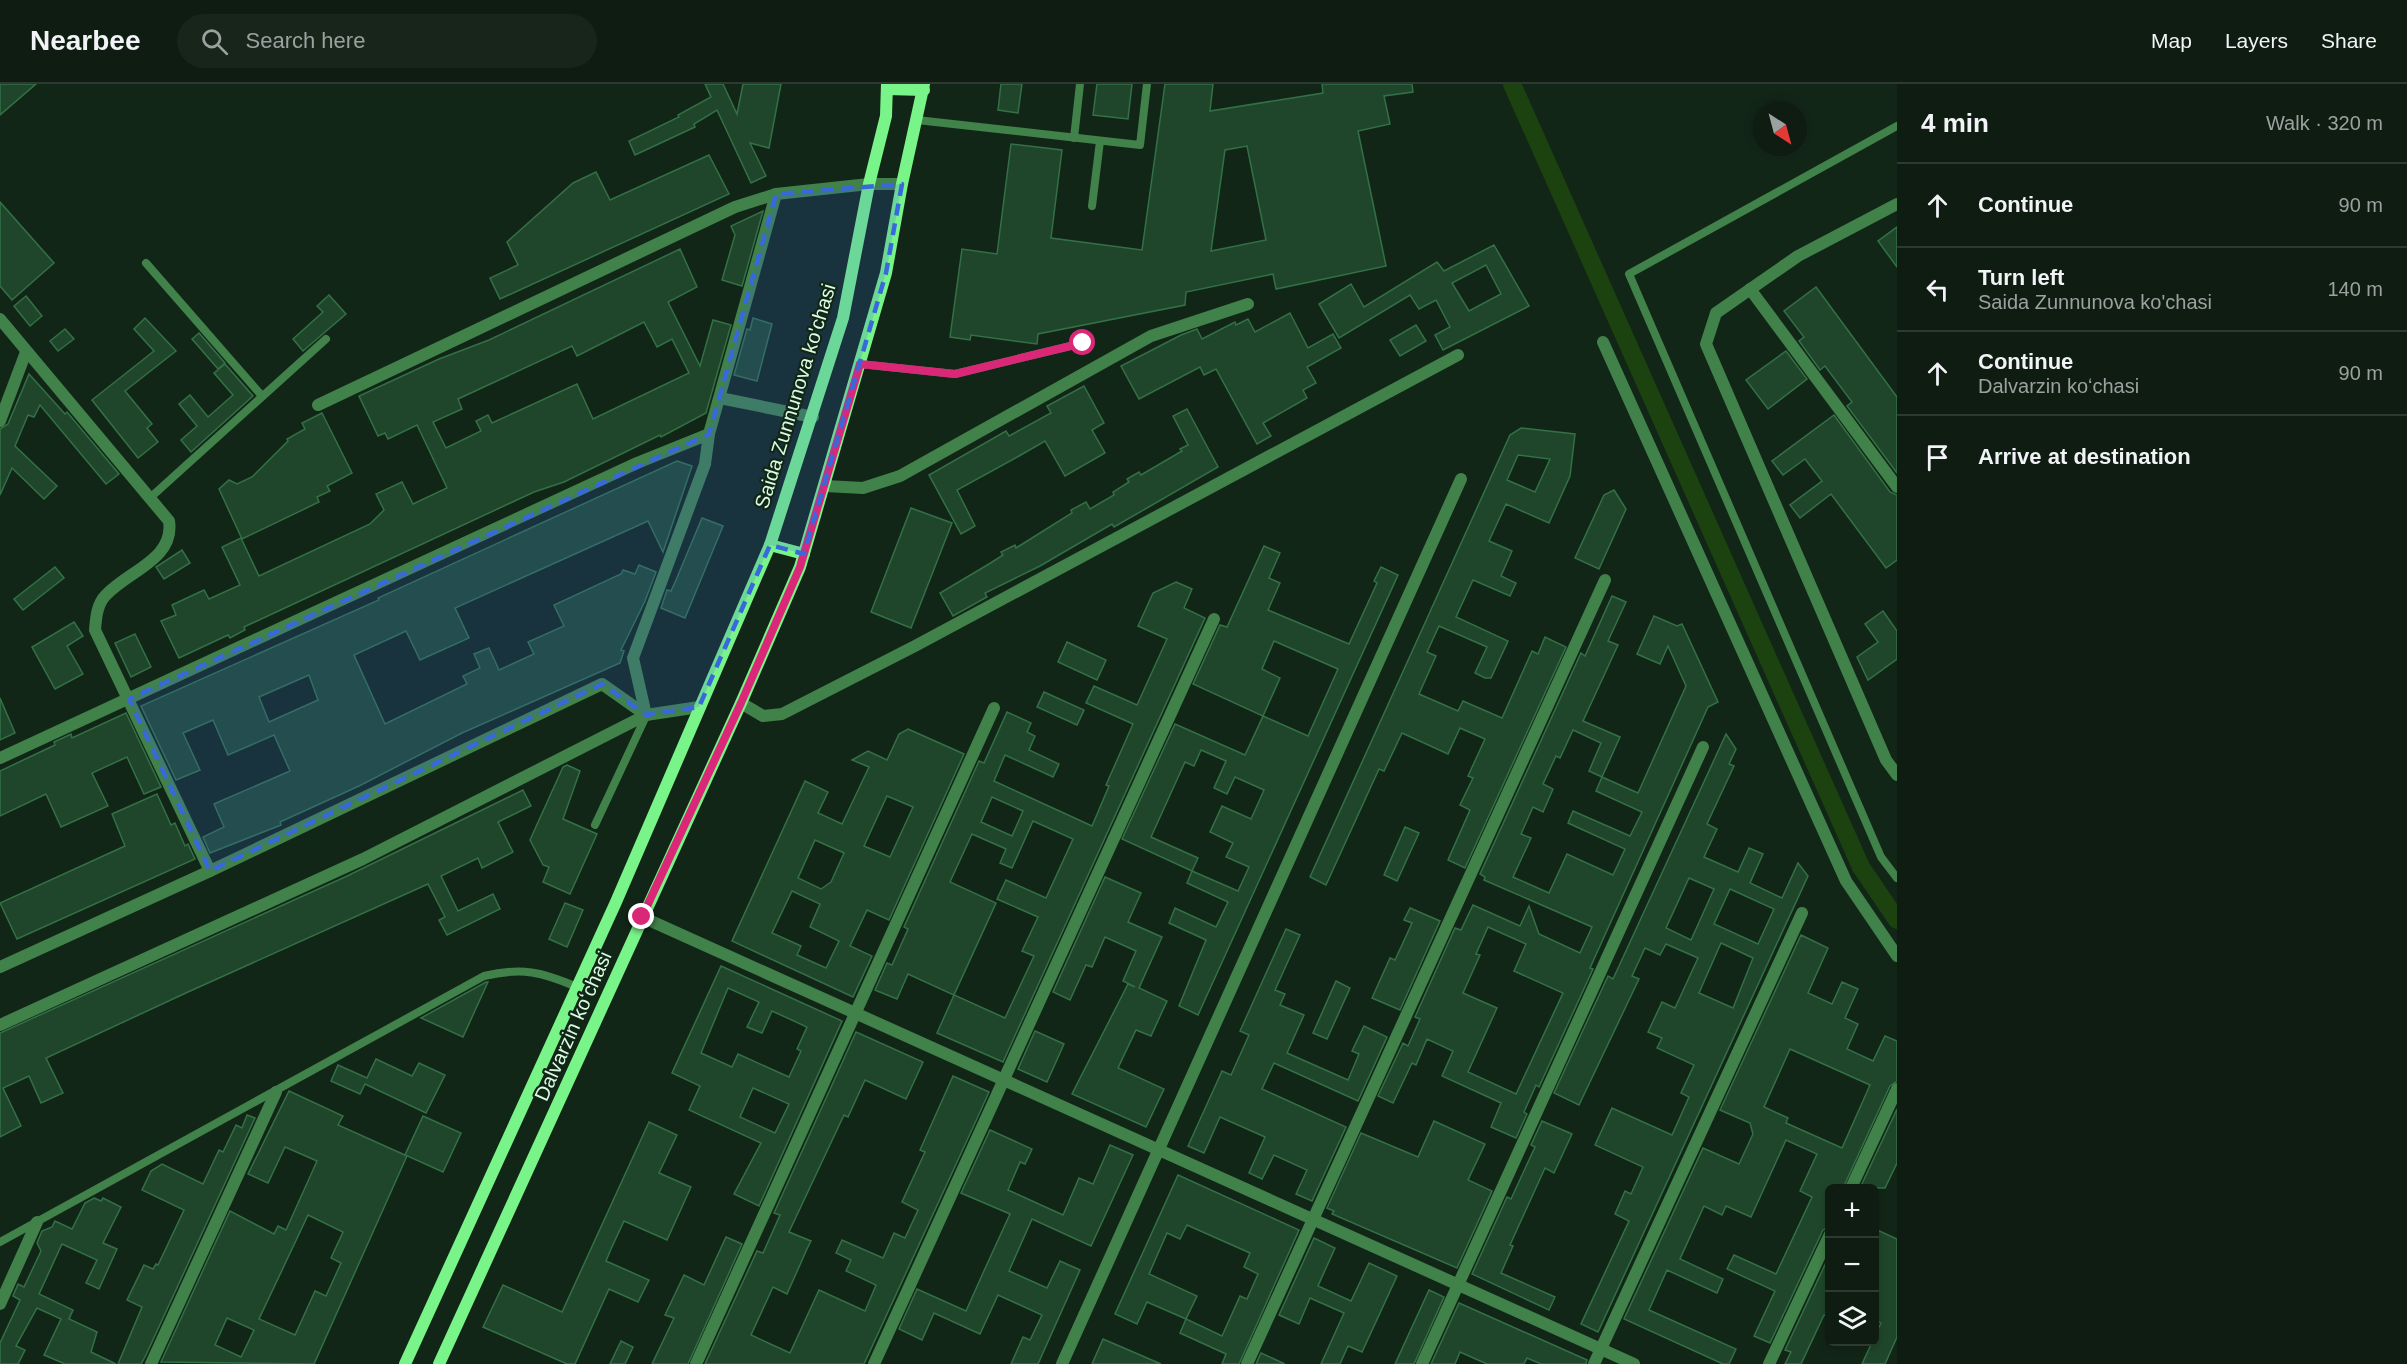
<!DOCTYPE html>
<html lang="en">
<head>
<meta charset="utf-8">
<style>
	:root { --surface:#0e1c11; --page:#17251a; --text:#f1f3f6; --muted:#9ba19f; --line:#2e3a31 }
	body { margin:0; font-family:Arial,sans-serif; background:var(--page); color:var(--text) }
	.controls { position:absolute; right:18px; bottom:18px; display:grid; overflow:hidden; border-radius:9px; box-shadow:0 3px 9px #0003 }
	.controls button { width:54px; height:54px; display:grid; place-items:center; padding:0; border:0; border-bottom:2px solid var(--line); background:var(--surface); color:var(--text); font:30px sans-serif }
	.compass { position:absolute; left:1753px; top:18px; width:54px; height:54px; border-radius:50%; background:var(--surface); box-shadow:0 3px 9px #0003; rotate:144deg }
	.stop { position:absolute; width:18px; height:18px; margin:-14px; border:4px solid #db2777; border-radius:50%; background:#fff }
	.stop.end { background:#db2777; border-color:#fff; box-shadow:0 2px 6px #0008 }
	.list { margin:0; padding:0; list-style:none }
	h2 { display:flex; justify-content:space-between; align-items:center; height:78px; margin:0; padding:0 24px; font-size:26px }
	h2 small { font-size:20px; font-weight:400; color:var(--muted) }
	.list li { display:grid; grid-template-columns:39px 1fr auto; gap:18px; align-items:center; box-sizing:border-box; height:84px; padding:0 24px; border-top:2px solid var(--line) }
	.list b { display:block; font-size:22px; white-space:nowrap }
	.list p { margin:0; font-size:20px; white-space:nowrap; color:var(--muted) }
	.list em { font-size:20px; font-style:normal; color:var(--muted) }
	.icon { flex:none; width:33px; height:33px; fill:none; stroke:currentColor; stroke-width:2; stroke-linecap:round; stroke-linejoin:round }
	.map { position:relative; flex:none; width:1897px; height:1280px; overflow:hidden }
	header { display:flex; align-items:center; gap:36px; box-sizing:border-box; height:84px; padding:0 30px; background:var(--surface); border-bottom:2px solid var(--line) }
	header strong { font-size:28px }
	nav { display:flex; gap:33px; margin-inline-start:auto; font-size:21px }
	.search { width:420px; height:54px; background:var(--page); display:flex; align-items:center; gap:15px; box-sizing:border-box; padding:0 21px; border-radius:33px; color:var(--muted); font-size:22px }
	main { display:flex }
	aside { flex:1; background:var(--surface) }
	.map>svg:first-child { display:block }
	.lines { fill:none; stroke-linecap:round; stroke-linejoin:round }
	.canal { stroke:#1c420f; stroke-width:18 }
	.building { fill:#1f462b; stroke:#337046; stroke-width:1.5; fill-rule:evenodd }
	.service { stroke:#41814a; stroke-width:8 }
	.minor { stroke:#41814a; stroke-width:12 }
	.secondary { stroke:#79f489; stroke-width:12 }
	.route { stroke:#db2777; stroke-width:8 }
	.marked { fill:#3968da; fill-opacity:0.2; stroke:#3968da; stroke-width:4.5; stroke-dasharray:12 8; stroke-linejoin:round }
	.labels { text-anchor:middle; stroke-width:4.5; stroke-linejoin:round; paint-order:stroke }
	.street-label { font-size:20px; fill:#dafce2; stroke:#122617 }
</style>
</head>
<body>
<header>
<strong>Nearbee</strong>
<div class="search"><svg class="icon" aria-label="search" viewBox="0 0 24 24"><circle cx="10" cy="10" r="6"/><path d="M15 15l6 6"/></svg>Search here</div>
<nav><a>Map</a><a>Layers</a><a>Share</a></nav>
</header>
<main>
<div class="map">
<svg width="1897" height="1280" viewBox="0 0 1897 1280">
	<rect width="100%" height="100%" fill="#122617"/>
	<g class="lines">
		<polyline class="canal" points="1512,0 1861,783 1897,836"/>
	</g>
	<g class="building">
		<polygon points="0,0 36,0 0,31"/>
		<polygon points="705,0 723,0 737,30 743,0 781,0 769,64 750,59 766,92 751,99 717,26 694,40 695,43 635,71 629,57 679,33 678,31 711,13"/>
		<polygon points="1001,0 1022,0 1018,29 998,26"/>
		<polygon points="1097,0 1132,0 1128,35 1093,31"/>
		<path d="M1165 0H1213L1210 27 1323 9 1322 0H1412L1413 8 1384 12 1390 40 1358 47 1386 182 1276 205 1273 190 1186 208 1185 221 1038 250 1037 260 971 251 970 256 950 253 962 165 997 170 1011 60 1062 66 1051 154 1142 166ZM1247 62 1266 156 1211 167 1225 66Z"/>
		<polygon points="709,71 729,110 500,215 490,194 518,181 507,158 573,99 596,88 610,116"/>
		<polygon points="0,118 54,179 12,216 0,202"/>
		<polygon points="763,127 742,202 722,196 735,151 731,142"/>
		<polygon points="1897,143 1897,183 1878,157"/>
		<path d="M1494 161 1529 222 1443 266 1435 251 1450 243 1436 216 1419 225 1410 211 1339 254 1319 220 1351 200 1364 223 1437 178 1444 187ZM1486 181 1501 210 1469 227 1452 199Z"/>
		<path d="M680 165 697 203 668 218 700 282 713 236 731 241 706 329 661 353 660 351 564 398 534 408 244 543 245 546 230 554 228 551 179 574 161 537 176 531 172 521 204 506 209 515 240 501 222 463 241 454 259 492 370 440 384 426 376 410 402 398 413 420 447 404 417 341 388 355 385 349 378 352 359 312 439 275 489 256ZM644 238 657 263 672 255 689 289 593 335 577 300 492 339 488 331 476 337 481 347 446 364 433 338 462 325 458 315 572 262 577 272Z"/>
		<polygon points="1816,203 1897,313 1897,389 1847,322 1852,318 1825,282 1820,286 1799,257 1804,253 1784,227"/>
		<polygon points="329,211 346,230 303,267 293,255 323,228 317,222"/>
		<polygon points="26,212 42,232 30,242 14,222"/>
		<polygon points="1290,229 1308,264 1333,250 1341,264 1307,283 1316,299 1303,306 1307,314 1263,339 1271,352 1257,360 1216,285 1204,291 1200,283 1139,315 1121,282 1181,251 1197,245 1202,255 1235,238 1236,241 1248,235 1255,248"/>
		<polygon points="145,234 176,267 125,307 152,340 147,344 158,358 138,374 92,316 154,267 134,245"/>
		<polygon points="753,234 772,240 757,297 734,291 747,245 750,246"/>
		<polygon points="1416,241 1426,257 1400,272 1390,256"/>
		<polygon points="65,245 74,255 58,267 50,257"/>
		<polygon points="199,249 225,279 218,285 192,255"/>
		<polygon points="1786,267 1807,295 1768,325 1746,296"/>
		<polygon points="225,280 253,312 191,368 181,356 197,342 179,320 190,311 208,333 233,311 214,289"/>
		<polygon points="29,290 65,330 67,328 119,390 106,400 40,321 34,333 28,331 15,362 57,402 44,415 12,384 0,411 0,345 8,340"/>
		<polygon points="1084,302 1104,339 1092,346 1105,369 1065,392 1045,357 1019,372 957,406 975,442 961,450 929,391 1006,347 1009,352 1051,329 1047,322"/>
		<polygon points="1187,325 1218,383 1114,443 1112,440 1040,482 985,509 987,513 953,532 940,509 989,480 1003,471 1001,468 1015,461 1016,464 1072,429 1071,426 1086,418 1090,425 1114,411 1113,408 1129,398 1127,395 1139,388 1141,391 1182,367 1180,365 1188,361 1173,332"/>
		<polygon points="322,329 352,389 327,402 330,407 317,413 319,418 242,455 219,405 229,396 237,400 252,393 288,357 287,355 305,345 302,339"/>
		<polygon points="1834,331 1890,408 1897,411 1897,476 1886,484 1831,410 1800,434 1790,421 1822,397 1805,375 1783,391 1772,377"/>
		<path d="M1521 344 1575 350 1570 392 1549 439 1506 420 1489 457 1512 467 1501 492 1516 499 1510 512 1473 496 1456 533 1508 557 1491 594H1485L1475 589 1487 563 1439 542 1427 568 1436 572 1419 610 1458 627 1463 617 1502 634 1532 567 1538 570 1545 553 1566 563 1465 784 1448 776 1470 726 1460 721 1473 694 1468 692 1485 655 1460 644 1448 670 1402 649 1384 687 1379 685 1326 801 1310 793 1510 351ZM1518 371 1550 375 1535 408 1507 396Z"/>
		<path d="M677 377 692 382 663 468 648 437 455 524 469 554 420 576 406 547 354 571 385 640 467 600 463 592 480 584 474 570 489 564 499 586 534 570 528 558 564 542 554 521 621 490 623 486 635 490 639 481 656 488 645 517 621 566 624 567 620 579 462 649 359 702 280 738 281 741 210 769 203 753 224 743 214 720 290 687 274 651 228 671 213 636 183 649 200 686 176 696 141 622 379 516 378 514ZM309 591 318 616 269 638 259 613Z"/>
		<polygon points="1614,406 1626,425 1599,485 1575,474 1604,411"/>
		<polygon points="911,424 952,439 911,544 871,528"/>
		<polygon points="702,434 723,442 685,534 661,524 667,506 671,507 676,496"/>
		<path d="M1264 462 1280 469 1269 494 1280 499 1268 526 1349 560 1377 499 1374 497 1381 483 1398 491 1198 931 1179 922 1206 856 1169 839 1175 824 1216 843 1228 818 1187 799 1192 787 1122 755 1175 640 1245 671 1263 632 1193 600 1220 541 1227 543ZM1274 557 1338 585 1308 652 1263 632 1280 594 1262 585ZM1201 666 1226 677 1214 704 1227 710 1235 693 1264 706 1251 735 1222 722 1210 748 1233 759 1226 773 1249 783 1238 807 1192 787 1198 774 1151 753 1185 678 1194 682Z"/>
		<polygon points="182,466 190,479 164,495 156,483"/>
		<polygon points="55,483 64,494 23,526 14,515"/>
		<path d="M1176 498 1192 505 1184 524 1205 534 1003 978 937 949 954 911 908 890 897 915 875 906 887 879 892 881 908 845 904 843 979 677 984 679 1007 628 1031 639 1027 648 1035 652 1029 666 1059 680 1053 693 1005 671 994 697 1092 742 1109 702 1106 701 1133 640 1086 619 1094 602 1137 621 1167 555 1138 542 1153 509ZM992 713 1023 727 1012 752 981 738ZM1033 737 1073 755 1046 814 1006 796 997 815 1038 833 1022 867 1034 872 1005 934 954 911 996 819 950 798 972 750 1006 765 1000 779 1012 784Z"/>
		<path d="M1612 512 1626 518 1608 557 1618 561 1583 637 1620 653 1602 693 1638 709 1686 602 1668 562 1660 580 1637 570 1654 532 1677 542 1682 540 1718 618 1708 623 1590 884 1593 885 1539 1003 1536 1001 1524 1028 1527 1030 1516 1054 1491 1043 1501 1019 1442 992 1453 967 1427 955 1416 981 1412 979 1393 1019 1378 1012 1403 959 1408 962 1420 935 1415 933 1455 844 1461 846 1473 821 1520 842 1529 822 1539 850 1580 869 1592 843 1484 796 1485 793 1480 790 1581 569 1585 572ZM1573 646 1601 659 1589 687 1602 693 1596 707 1642 728 1630 752 1573 727 1568 739 1625 765 1613 791 1567 770 1549 809 1513 793 1531 754 1521 750 1533 723 1543 728 1553 705 1543 700 1556 672 1560 674ZM1488 843 1526 860 1514 887 1563 909 1516 1010 1468 988 1497 924 1463 909 1480 871 1476 870Z"/>
		<polygon points="1883,527 1897,547 1897,575 1868,596 1857,573 1878,558 1865,540"/>
		<polygon points="74,538 83,552 67,562 83,590 55,605 32,563"/>
		<polygon points="135,550 151,583 131,593 115,559"/>
		<polygon points="1067,558 1106,576 1097,596 1058,578"/>
		<polygon points="1044,608 1084,626 1077,641 1037,623"/>
		<polygon points="0,614 15,649 0,656"/>
		<polygon points="126,629 161,703 144,710 127,673 92,689 108,722 61,743 46,710 0,732 0,687 55,661 54,658 71,650 72,654"/>
		<path d="M908 645 964 670 889 836 867 826 850 862 872 872 853 913 732 857 805 697 828 708 818 729 842 740 869 683 852 676 868 667 887 676 899 650ZM887 712 913 723 890 773 864 762ZM815 756 844 769 831 798 821 805 798 794ZM792 807 820 820 810 843 839 857 826 884 797 871 801 862 772 849Z"/>
		<path d="M1726 650 1736 665 1729 680 1734 682 1707 740 1717 745 1704 773 1738 788 1749 764 1763 770 1750 799 1782 814 1798 779 1808 792 1598 1248 1581 1240 1629 1137 1615 1130 1625 1107 1631 1110 1643 1083 1595 1061 1612 1024 1672 1051 1689 1013 1681 1009 1694 981 1657 964 1662 954 1648 948 1662 918 1675 924 1698 874 1666 860 1660 871 1645 864 1632 892 1639 895 1579 1021 1554 1009 1608 892 1613 895ZM1689 794 1714 805 1691 856 1666 844ZM1730 805 1774 825 1758 860 1714 840ZM1721 859 1753 874 1733 924 1699 909Z"/>
		<polygon points="567,681 580,687 563,735 597,750 570,810 543,798 549,783 543,781 530,756 563,683"/>
		<polygon points="523,706 531,722 498,738 513,768 482,784 478,774 441,792 458,827 493,810 500,825 447,851 439,836 445,833 428,800 188,908 46,974 63,1009 41,1019 29,992 3,1004 21,1042 0,1053 0,949 345,793"/>
		<polygon points="157,710 171,741 175,739 185,762 188,760 195,775 17,855 0,819 125,762 112,730"/>
		<polygon points="1405,743 1419,749 1397,797 1384,791"/>
		<polygon points="1105,793 1141,809 1128,838 1162,853 1139,904 1167,917 1151,952 1136,946 1118,984 1164,1005 1146,1043 1072,1010 1128,900 1135,903 1123,897 1136,867 1105,853 1092,883 1086,881 1070,916 1053,908"/>
		<polygon points="565,819 583,826 567,863 549,855"/>
		<polygon points="1410,824 1440,837 1400,926 1372,914 1390,874 1395,876 1412,839 1404,836"/>
		<polygon points="1286,845 1300,851 1275,906 1285,910 1280,921 1304,931 1287,969 1348,996 1359,970 1352,967 1364,942 1387,953 1358,1017 1274,979 1262,1005 1346,1043 1312,1117 1296,1110 1307,1086 1274,1071 1262,1095 1249,1089 1265,1053 1220,1033 1204,1069 1188,1062 1222,987 1231,991 1249,951 1240,947"/>
		<path d="M1801 851 1828 864 1808 909 1832 920 1842 898 1858 905 1845 934 1858 940 1847 965 1873 977 1885 952 1897 957V997L1890 1002 1843 1104H1830V1142L1823 1146 1770 1259 1754 1252 1775 1207 1727 1185 1734 1171 1776 1190 1812 1113 1800 1107 1817 1070 1786 1056 1751 1133 1726 1122 1722 1131 1704 1122 1680 1175 1723 1195 1717 1209 1667 1186 1649 1226 1736 1265 1729 1280H1723L1624 1235 1703 1064 1739 1080 1753 1050 1750 1039 1720 1026ZM1790 965 1870 1001 1842 1064 1786 1039 1788 1034 1764 1023Z"/>
		<path d="M721 882 842 937 759 1122 734 1110 761 1059 689 1026 700 1002 672 989ZM728 904 759 918 747 943 762 949 772 927 807 943 797 965 801 967 789 993 738 970 732 983 701 969ZM753 1004 789 1020 775 1049 740 1033Z"/>
		<polygon points="1336,897 1350,904 1327,955 1313,949"/>
		<polygon points="488,898 463,953 421,934 486,898"/>
		<polygon points="1035,947 1064,960 1047,998 1018,985"/>
		<polygon points="856,948 923,978 906,1015 865,996 848,1033 844,1031 789,1148 811,1157 807,1165 787,1210 773,1203 751,1251 790,1269 819,1206 865,1227 876,1201 846,1187 851,1176 836,1169 842,1156 883,1174 894,1149 905,1154 918,1126 902,1118 925,1068 920,1066 953,992 989,1008 975,1039 864,1280 705,1280 757,1167 763,1169 780,1131 774,1129"/>
		<polygon points="376,975 412,992 419,979 445,991 426,1029 365,1000 360,1010 331,997 338,981 367,994"/>
		<path d="M289 1007 343 1032 338 1041 407 1072 314 1280 161 1278 230 1127 274 1150 278 1142 286 1146 317 1077 285 1063 268 1099 248 1090ZM308 1131 343 1148 331 1174 341 1179 326 1212 315 1207 295 1251 259 1235ZM227 1234 254 1246 241 1273 215 1261Z"/>
		<polygon points="1897,1025 1897,1079 1885,1104 1860,1104"/>
		<polygon points="247,1031 255,1034 146,1271 141,1280 118,1280 142,1223 127,1216 144,1181 153,1185 156,1180 158,1181 184,1126 142,1106 151,1087 162,1080 203,1100 219,1066 223,1068 236,1041 242,1044"/>
		<polygon points="423,1032 461,1049 443,1088 405,1071"/>
		<polygon points="1434,1037 1485,1060 1468,1096 1492,1107 1457,1184 1332,1130 1334,1127 1327,1124 1361,1049 1418,1073"/>
		<polygon points="1542,1037 1572,1050 1554,1089 1545,1084 1510,1161 1513,1162 1501,1189 1555,1213 1549,1226 1472,1190 1507,1113 1511,1115 1535,1063 1531,1061"/>
		<polygon points="649,1038 677,1051 659,1089 691,1103 667,1156 624,1137 611,1165 606,1177 649,1196 638,1218 609,1205 575,1280 567,1280 483,1243 503,1201 562,1228"/>
		<polygon points="990,1046 1032,1065 1025,1080 1020,1078 1008,1106 1063,1131 1079,1094 1093,1100 1110,1061 1133,1071 1091,1162 1032,1135 1009,1187 1047,1204 1060,1177 1080,1186 1038,1280 1011,1280 1023,1253 1030,1256 1042,1231 998,1211 980,1250 934,1229 922,1256 899,1245 917,1205 966,1227 983,1189 1010,1130 961,1109"/>
		<path d="M1178 1091 1299 1146 1239 1280H1222L1226 1270 1180 1249 1186 1235 1147 1218 1137 1240 1115 1230ZM1187 1141 1250 1169 1244 1183 1258 1190 1247 1215 1240 1212 1222 1252 1186 1235 1197 1212 1149 1190 1167 1149 1180 1155Z"/>
		<polygon points="94,1114 101,1117 103,1114 121,1123 103,1159 117,1165 99,1205 86,1199 97,1176 62,1160 39,1210 73,1226 69,1235 97,1248 91,1268 116,1280 65,1280 44,1271 61,1235 37,1224 16,1262 25,1266 18,1280 0,1280 0,1259 20,1216 13,1212 18,1200 24,1203 41,1167 37,1159 42,1147 52,1143 55,1137 72,1145 85,1119"/>
		<polygon points="1875,1145 1897,1155 1897,1253 1885,1280 1862,1280 1881,1239 1875,1236"/>
		<polygon points="726,1153 742,1160 688,1280 652,1280 674,1234 665,1231 684,1191 704,1201"/>
		<polygon points="1314,1154 1335,1164 1318,1202 1351,1217 1369,1179 1397,1192 1362,1268 1348,1262 1340,1280 1321,1280 1344,1229 1310,1214 1299,1240 1279,1231"/>
		<polygon points="1830,1170 1830,1234 1824,1231 1801,1280 1785,1280 1791,1268 1785,1266"/>
		<polygon points="1429,1206 1444,1213 1414,1280 1395,1280"/>
		<polygon points="1459,1219 1587,1276 1586,1280 1541,1280 1527,1274 1524,1280 1487,1280 1460,1268 1455,1280 1431,1280"/>
		<polygon points="1103,1255 1161,1280 1092,1280"/>
		<polygon points="621,1257 633,1263 625,1280 610,1280"/>
		<polygon points="1261,1269 1285,1280 1256,1280"/>
	</g>
	<g class="lines">
		<g class="service">
			<polyline points="917,36 1140,61 1147,0"/>
			<polyline points="1897,42 1629,190 1881,773 1897,794"/>
			<polyline points="1074,54 1080,0"/>
			<polyline points="1092,122 1100,57"/>
			<polyline points="146,179 262,312"/>
			<polyline points="860,280 955,290 1083,259"/>
			<polyline points="151,413 326,255"/>
			<polyline points="595,741 646,632"/>
			<path d="M0 1158 484 892C522 883 542 888 577 903"/>
		</g>
		<g class="minor">
			<polyline points="1897,120 1798,172 1716,229 1706,260 1886,676 1897,691"/>
			<polyline points="1750,205 1897,403"/>
			<path d="M0 235 169 437C175 475 128 487 106 511 97 520 96 533 95 546L210 787"/>
			<polyline points="1603,258 1846,797 1897,872"/>
			<polyline points="720,314 813,333"/>
			<polyline points="318,321 735,123 776,110"/>
			<polyline points="0,337 26,268"/>
			<polyline points="709,350 776,110 869,100 902,100"/>
			<polyline points="825,402 863,404 900,392 1151,252 1248,220"/>
			<polyline points="741,619 763,632 782,630 915,562 1458,271"/>
			<polyline points="0,674 637,379 709,350 705,380 633,574 646,631"/>
			<polyline points="642,833 1634,1280"/>
			<polyline points="0,883 210,787 602,600 646,631"/>
			<polyline points="0,941 363,775 646,631 699,623"/>
			<polyline points="1851,1104 1897,1005"/>
			<polyline points="0,1220 37,1138"/>
			<polyline points="151,1280 276,1008"/>
			<polyline points="696,1280 994,624"/>
			<polyline points="874,1280 1214,535"/>
			<polyline points="1062,1280 1461,395"/>
			<polyline points="1247,1280 1605,496"/>
			<polyline points="1422,1280 1703,663"/>
			<polyline points="1594,1280 1802,829"/>
			<polyline points="1769,1280 1830,1150"/>
		</g>
		<g class="secondary">
			<polyline points="887,5 924,6"/>
			<polyline points="770,461 804,470"/>
			<polyline points="405,1280 616,818 770,461 843,234 869,100 886,32 887,0"/>
			<polyline points="439,1280 741,619 800,483 886,189 902,100 924,0"/>
		</g>
	</g>
	<g class="lines">
		<polyline class="route" points="642,833 741,619 800,483 860,280 955,290 1083,259"/>
	</g>
	<path class="marked" d="M902 100 886 189 804 470 770 461 699 623 646 631 602 600 210 787 129 615 709 350 776 110Z"/>
	<g class="labels">
		<g class="street-label">
			<text transform="translate(795 312) rotate(-73)" y="7">Saida Zunnunova ko'chasi</text>
			<text transform="translate(573 942) rotate(-66)" y="7">Dalvarzin koʻchasi</text>
		</g>
	</g>
</svg>
<div class="controls">
<button>+</button>
<button>−</button>
<button><svg class="icon" aria-label="layers" viewBox="0 0 24 24"><path d="M12 4l9 5-9 5-9-5zM3 14l9 5 9-5"/></svg></button>
</div>
<svg class="compass" viewBox="-18 -18 36 36"><path d="M0-13l5 13h-10z" fill="#e53935"/><path d="M0 13l5-13h-10z" fill="#9ba19f"/></svg>
<div class="stop" style="left:1083px;top:259px"></div>
<div class="stop end" style="left:642px;top:833px"></div>
</div>
<aside>
<h2>4 min<small>Walk · 320 m</small></h2>
<ul class="list">
<li><svg class="icon" aria-label="ahead" viewBox="0 0 24 24"><path d="M12 20V5M6 11l6-6 6 6"/></svg><div><b>Continue</b></div><em>90 m</em></li>
<li><svg class="icon" aria-label="left" viewBox="0 0 24 24"><path d="M17 20v-9H6M10 6l-5 5 5 5"/></svg><div><b>Turn left</b><p>Saida Zunnunova ko'chasi</p></div><em>140 m</em></li>
<li><svg class="icon" aria-label="ahead" viewBox="0 0 24 24"><path d="M12 20V5M6 11l6-6 6 6"/></svg><div><b>Continue</b><p>Dalvarzin koʻchasi</p></div><em>90 m</em></li>
<li><svg class="icon" aria-label="arrive" viewBox="0 0 24 24"><path d="M6 21V4h12l-3 4 3 4H6"/></svg><div><b>Arrive at destination</b></div></li>
</ul>
</aside>
</main>
</body>
</html>
